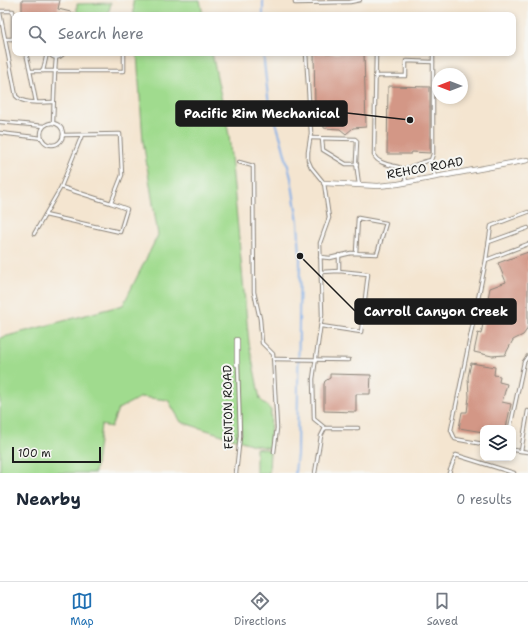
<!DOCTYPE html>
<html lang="en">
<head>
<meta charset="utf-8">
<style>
	:root { --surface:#fff; --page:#f2f2f3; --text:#1f2937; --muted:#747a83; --line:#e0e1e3; --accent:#1f6fb2 }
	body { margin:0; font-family:"Shantell Sans",sans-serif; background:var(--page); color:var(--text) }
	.controls { position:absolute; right:12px; bottom:12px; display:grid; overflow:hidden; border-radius:8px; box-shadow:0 2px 6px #0003 }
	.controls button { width:36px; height:36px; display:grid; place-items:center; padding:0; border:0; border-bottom:1px solid var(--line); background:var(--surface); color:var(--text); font:20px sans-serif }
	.compass { position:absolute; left:432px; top:68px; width:36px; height:36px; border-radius:50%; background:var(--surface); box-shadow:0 2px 6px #0003; rotate:270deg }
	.scale { position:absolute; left:12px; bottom:10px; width:89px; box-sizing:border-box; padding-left:4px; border:2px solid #1c1c1c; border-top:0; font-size:11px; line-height:14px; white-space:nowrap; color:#1c1c1c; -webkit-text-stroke:3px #f6f6f2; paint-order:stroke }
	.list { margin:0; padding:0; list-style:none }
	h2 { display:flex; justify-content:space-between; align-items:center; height:52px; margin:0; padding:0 16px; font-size:17px }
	h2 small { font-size:13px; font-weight:400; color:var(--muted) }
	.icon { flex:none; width:22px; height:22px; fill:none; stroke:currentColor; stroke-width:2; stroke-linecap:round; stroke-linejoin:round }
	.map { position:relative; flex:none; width:528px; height:473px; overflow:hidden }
	.search { position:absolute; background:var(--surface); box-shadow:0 2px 6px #0003; left:12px; right:12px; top:12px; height:44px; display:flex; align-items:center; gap:10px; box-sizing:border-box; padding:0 14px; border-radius:8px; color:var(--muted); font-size:15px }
	.sheet { height:108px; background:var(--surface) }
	nav { display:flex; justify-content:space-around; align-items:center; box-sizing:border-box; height:56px; border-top:1px solid var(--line); background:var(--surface); font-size:11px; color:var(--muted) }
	nav a { display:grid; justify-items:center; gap:2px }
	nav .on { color:var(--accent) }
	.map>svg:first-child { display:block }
	.green { fill:#a0db8e; stroke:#5e7c55 }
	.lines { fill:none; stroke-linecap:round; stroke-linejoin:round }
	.stream { stroke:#7dade8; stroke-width:2 }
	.building { fill:#d39786 }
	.service-casing { stroke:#888076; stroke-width:4.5 }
	.minor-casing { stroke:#888076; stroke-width:6 }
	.service { stroke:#fff; stroke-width:2.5 }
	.minor { stroke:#fff; stroke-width:4.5 }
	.labels { text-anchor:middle; stroke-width:4; stroke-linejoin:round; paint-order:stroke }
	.street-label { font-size:12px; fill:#1c1c1c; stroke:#f6f6f2 }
	.leader { fill:none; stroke:#1c1c1c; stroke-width:1.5 }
	.callout-dot { fill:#1c1c1c; stroke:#f6f6f2; stroke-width:1.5 }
	.callout { fill:#1c1c1c; stroke:#1c1c1c; stroke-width:1.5 }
	.callout-label { font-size:13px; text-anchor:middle; font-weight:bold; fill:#fff }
</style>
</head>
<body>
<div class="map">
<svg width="528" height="473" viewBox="0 0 528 473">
	<rect width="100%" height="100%" fill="#f6f6f2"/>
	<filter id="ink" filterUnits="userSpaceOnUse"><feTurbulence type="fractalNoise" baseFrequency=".025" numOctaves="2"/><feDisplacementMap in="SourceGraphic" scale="8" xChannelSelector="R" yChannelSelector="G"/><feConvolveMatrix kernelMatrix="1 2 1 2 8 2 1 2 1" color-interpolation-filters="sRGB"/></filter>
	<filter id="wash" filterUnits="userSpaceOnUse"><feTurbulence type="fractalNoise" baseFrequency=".012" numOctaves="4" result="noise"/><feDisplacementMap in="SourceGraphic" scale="16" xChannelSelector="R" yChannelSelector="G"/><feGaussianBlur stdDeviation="0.9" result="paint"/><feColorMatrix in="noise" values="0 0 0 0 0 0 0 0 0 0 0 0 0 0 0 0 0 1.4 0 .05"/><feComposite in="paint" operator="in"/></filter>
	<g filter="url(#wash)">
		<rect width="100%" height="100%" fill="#f4e5d0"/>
		<g class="green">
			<polygon points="133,0 200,0 203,15 134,15"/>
			<polygon points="111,3 108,15 77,15 77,4"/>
			<polygon points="137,53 212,53 229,135 249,343 260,399 271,410 270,448 254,445 181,422 168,400 141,397 118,409 111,427 101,425 95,473 0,473 0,338 123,305 158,235 143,141"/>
			<polygon points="256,448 270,450 269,473 256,473"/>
		</g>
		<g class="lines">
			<g class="stream">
				<polyline points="263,15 263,0"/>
				<polyline points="263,53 268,97 281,139 291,178 298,222 300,256 297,454 295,473"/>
			</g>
		</g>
		<g id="blocks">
			<g class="building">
				<polygon points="22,0 60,0 58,9 75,13 75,15 22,15"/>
				<polygon points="314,53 364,53 366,127 353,128 346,134 340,129 324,128 323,113 315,105"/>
				<polygon points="388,86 430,87 430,153 412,152 411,154 387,154"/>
				<polygon points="528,252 528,326 526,331 523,335 513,340 505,355 492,356 474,352 478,333 481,334 490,288 506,282 498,263"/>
				<polygon points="471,363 495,367 494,375 500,376 499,382 507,384 502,402 511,404 506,428 483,428 483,432 459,428 462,412 467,412 469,397 468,377"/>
				<polygon points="330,374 371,375 370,394 356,394 356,412 324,411 324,384 325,381 330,378"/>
			</g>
		</g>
	</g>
	<g filter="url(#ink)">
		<use href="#blocks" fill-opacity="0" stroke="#888076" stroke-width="1"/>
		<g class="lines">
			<g class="service-casing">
				<g id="service">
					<polyline points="295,0 295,3 350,2 360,0"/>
					<polyline points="0,11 13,11 13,39 15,40"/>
					<path d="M0 13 16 96C24 105 42 102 53 102"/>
					<polyline points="5,39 13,39"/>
					<polyline points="26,53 30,71 55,71 53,122"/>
					<path d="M49 53C53 59 59 59 64 53"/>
					<polyline points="306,53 311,133 308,152 308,160 311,167 324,183 329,218 320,243 322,315 313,379 314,419 325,428 358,428"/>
					<path d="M376 53 374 155C378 165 395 165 404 169L406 183"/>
					<polyline points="433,53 433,154 431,160 435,177"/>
					<polyline points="56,58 55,71 124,71 124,53"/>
					<polyline points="30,71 36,102"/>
					<polyline points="43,71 47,53"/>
					<polyline points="375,76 406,76 406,61 433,62"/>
					<polyline points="0,122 44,126"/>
					<circle cx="52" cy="134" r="11"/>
					<polyline points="0,133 42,138"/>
					<polyline points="64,135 120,134 122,175 111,203 61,187 82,135"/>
					<polyline points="310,138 355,139 357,141 356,162 359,185"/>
					<polyline points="322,139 323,150 346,164 357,164"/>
					<polyline points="239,162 253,166 254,292 260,319 262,343 273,354 277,428 274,452"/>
					<polyline points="404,169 423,162 431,160"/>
					<polyline points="45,215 120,232 127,209 111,203"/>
					<polyline points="34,234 61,187"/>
					<polyline points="489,242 528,228"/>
					<polyline points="320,257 330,258 351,253 377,254 386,223 358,218 356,253"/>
					<polyline points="486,260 491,226 528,212"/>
					<polyline points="339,271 339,255"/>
					<polyline points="321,326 361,332 368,274 339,271 321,272"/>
					<polyline points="273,359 349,360"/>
					<polyline points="510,428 524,362 528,356"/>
					<polyline points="483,444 455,439 451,430 486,260 528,244"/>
					<polyline points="513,450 528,452"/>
					<polyline points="521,451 528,411"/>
					<polyline points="236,473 240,436 238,364"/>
					<polyline points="315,473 321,436 325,428"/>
					<polyline points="449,473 456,455 514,473"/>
				</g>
			</g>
			<g class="minor-casing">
				<g id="minor">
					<polyline points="324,183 378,186 398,184 528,160"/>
					<polyline points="237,340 237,364"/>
				</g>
			</g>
			<use href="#service" class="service"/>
			<use href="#minor" class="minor"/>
		</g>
	</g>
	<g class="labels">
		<g class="street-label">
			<text transform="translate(425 168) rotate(-10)" y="4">REHCO ROAD</text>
			<text transform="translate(228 407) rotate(-91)" y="4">FENTON ROAD</text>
		</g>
	</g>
	<path class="leader" d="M410 120L347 113M300 256L355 311"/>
	<g class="callout-dot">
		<circle cx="410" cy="120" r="4"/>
		<circle cx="300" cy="256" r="4"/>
	</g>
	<g class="callout">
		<rect x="176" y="101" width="171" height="25" rx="4"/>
		<rect x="355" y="299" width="161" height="25" rx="4"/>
	</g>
	<g class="callout-label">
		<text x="262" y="118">Pacific Rim Mechanical</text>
		<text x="436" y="316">Carroll Canyon Creek</text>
	</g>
</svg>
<div class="controls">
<button><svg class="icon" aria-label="layers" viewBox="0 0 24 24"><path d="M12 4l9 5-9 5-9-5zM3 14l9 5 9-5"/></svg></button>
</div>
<svg class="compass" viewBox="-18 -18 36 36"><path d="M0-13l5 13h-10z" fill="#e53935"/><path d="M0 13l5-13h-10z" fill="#747a83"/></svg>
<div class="scale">100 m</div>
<div class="search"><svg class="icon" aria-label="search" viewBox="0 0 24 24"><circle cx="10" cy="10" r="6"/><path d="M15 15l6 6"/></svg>Search here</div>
</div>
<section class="sheet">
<h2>Nearby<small>0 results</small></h2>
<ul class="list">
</ul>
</section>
<nav>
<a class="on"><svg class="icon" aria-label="map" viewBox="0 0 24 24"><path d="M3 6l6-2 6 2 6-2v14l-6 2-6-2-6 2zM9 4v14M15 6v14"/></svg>Map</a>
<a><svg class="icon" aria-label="directions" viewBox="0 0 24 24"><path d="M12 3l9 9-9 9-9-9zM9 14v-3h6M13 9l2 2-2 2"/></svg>Directions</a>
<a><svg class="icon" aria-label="saved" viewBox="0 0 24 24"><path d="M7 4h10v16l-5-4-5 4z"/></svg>Saved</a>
</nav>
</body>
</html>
